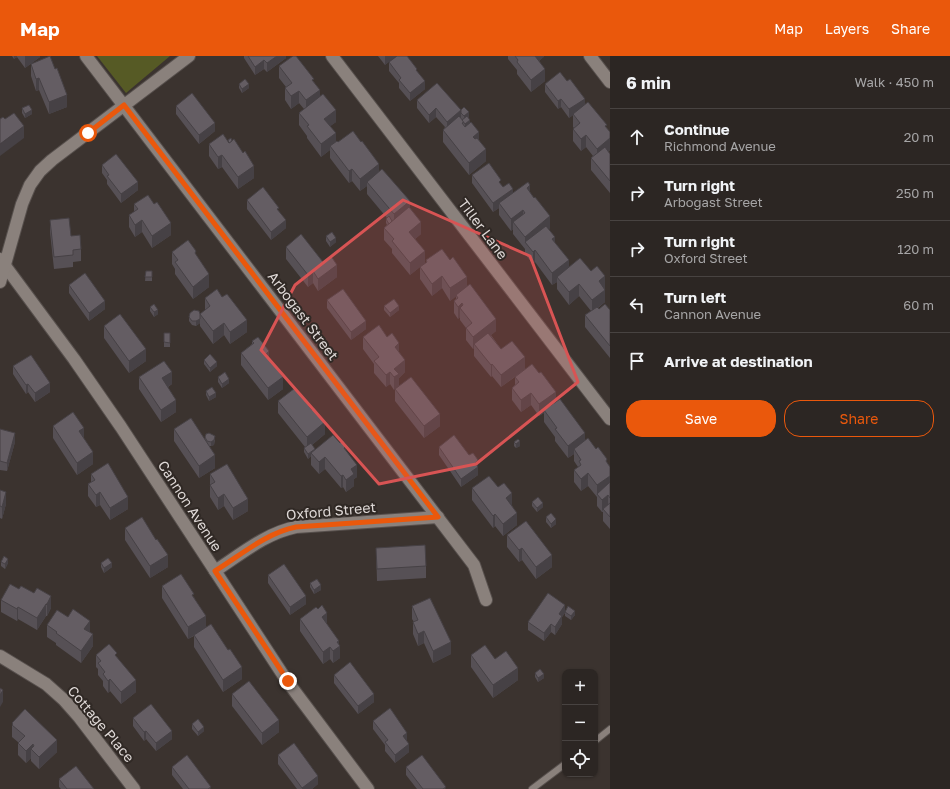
<!DOCTYPE html>
<html lang="en">
<head>
<meta charset="utf-8">
<style>
	:root { --surface:#2c2623; --page:#342e2b; --text:#f1f3f6; --muted:#a6a5a6; --line:#484341; --accent:#ea580c }
	body { margin:0; font-family:"Golos Text",sans-serif; background:var(--page); color:var(--text) }
	.controls { position:absolute; right:12px; bottom:12px; display:grid; overflow:hidden; border-radius:8px; box-shadow:0 1px 3px #0004 }
	.controls button { width:36px; height:36px; display:grid; place-items:center; padding:0; border:0; border-bottom:1px solid var(--line); background:var(--surface); color:var(--text); font:20px sans-serif }
	.stop { position:absolute; width:12px; height:12px; margin:-9px; border:3px solid #ea580c; border-radius:50%; background:#fff }
	.stop.end { background:#ea580c; border-color:#fff; box-shadow:0 1px 4px #0008 }
	.list { margin:0; padding:0; list-style:none }
	h2 { display:flex; justify-content:space-between; align-items:center; height:52px; margin:0; padding:0 16px; font-size:17px }
	h2 small { font-size:13px; font-weight:400; color:var(--muted) }
	.list li { display:grid; grid-template-columns:26px 1fr auto; gap:12px; align-items:center; box-sizing:border-box; height:56px; padding:0 16px; border-top:1px solid var(--line) }
	.list b { display:block; font-size:15px; white-space:nowrap }
	.list p { margin:0; font-size:13px; white-space:nowrap; color:var(--muted) }
	.list em { font-size:13px; font-style:normal; color:var(--muted) }
	.actions { display:flex; gap:8px; padding:12px 16px }
	.actions a { flex:1; padding:9px 0; border:1px solid var(--accent); border-radius:16px; text-align:center; font-size:14px; color:var(--accent) }
	.actions .main { background:var(--accent); color:#fff }
	.icon { flex:none; width:22px; height:22px; fill:none; stroke:currentColor; stroke-width:2; stroke-linecap:round; stroke-linejoin:round }
	.map { position:relative; flex:none; width:610px; height:733px; overflow:hidden }
	header { display:flex; align-items:center; gap:24px; box-sizing:border-box; height:56px; padding:0 20px; background:var(--accent); color:#fff }
	header strong { font-size:19px }
	nav { display:flex; gap:22px; margin-inline-start:auto; font-size:14px }
	main { display:flex }
	aside { flex:1; background:var(--surface) }
	.map>svg:first-child { display:block }
	.green { fill:#565a25 }
	.lines { fill:none; stroke-linecap:round; stroke-linejoin:round }
	.lane-casing { stroke:#57504d; stroke-width:8 }
	.street-casing { stroke:#57504d; stroke-width:14 }
	.lane { stroke:#8a817c; stroke-width:6 }
	.street { stroke:#8a817c; stroke-width:12 }
	.wall { fill:#565055 }
	.shaded-wall { fill:#464145 }
	.building { fill:#645d63; stroke:#464145 }
	.route { stroke:#ea580c; stroke-width:5 }
	.marked { fill:#d85454; fill-opacity:0.2; stroke:#d85454; stroke-width:3; stroke-linejoin:round }
	.labels { text-anchor:middle; stroke-width:4; stroke-linejoin:round; paint-order:stroke }
	.street-label { font-size:14px; fill:#dfd9d7; stroke:#302925 }
</style>
</head>
<body>
<header>
<strong>Map</strong>
<nav><a>Map</a><a>Layers</a><a>Share</a></nav>
</header>
<main>
<div class="map">
<svg width="610" height="733" viewBox="0 0 610 733">
	<rect width="100%" height="100%" fill="#3b332f"/>
	<polygon class="green" points="97,0 170,0 126,37"/>
	<g class="lines">
		<g class="lane-casing">
			<g id="lane">
				<polyline points="595,685 610,673"/>
				<polyline points="532,733 565,708"/>
			</g>
		</g>
		<g class="street-casing">
			<g id="street">
				<polyline points="86,0 474,509 486,544"/>
				<polyline points="332,0 610,363"/>
				<polyline points="590,0 610,26"/>
				<polyline points="0,203 74,303 121,371 287,625 368,733"/>
				<polyline points="0,226 22,148 30,129 40,115 52,104 189,0"/>
				<path d="M215 515C241 498 266 477 296 471L438 461"/>
				<polyline points="0,600 46,628 64,644 79,661 134,733"/>
			</g>
		</g>
		<use href="#lane" class="lane"/>
		<use href="#street" class="street"/>
	</g>
	<g class="wall">
		<polygon points="12,0 40,0 40,1 25,12 17,1 14,3"/>
		<polygon points="244,0 286,0 286,2 267,16 264,13 255,19 244,2"/>
		<polygon points="378,0 396,0 385,9"/>
		<polygon points="508,0 544,0 539,5 545,25 531,36 517,18 517,14 508,3"/>
		<polygon points="389,6 425,33 410,45 399,32 399,27 389,15"/>
		<polygon points="31,8 67,51 49,58 39,34 36,35 31,20"/>
		<polygon points="279,10 314,26 320,41 336,66 330,70 336,85 338,86 379,116 410,152 421,178 415,183 425,207 421,210 426,207 426,204 467,231 496,275 491,279 501,293 525,313 556,346 585,385 607,407 610,411 610,473 603,465 603,456 602,456 597,450 597,441 588,430 581,435 574,426 574,414 578,411 574,405 574,398 568,402 555,385 555,381 544,366 544,357 539,360 531,349 521,356 512,344 512,332 515,329 515,321 501,331 492,320 491,321 474,300 474,292 473,293 466,284 466,272 460,264 460,261 458,263 454,257 454,245 456,243 456,240 450,245 442,232 432,240 420,223 420,211 410,219 392,197 392,193 384,184 384,172 387,169 386,167 386,163 387,162 367,138 367,130 360,135 352,125 349,127 330,102 330,94 321,101 307,82 307,80 299,69 299,57 304,53 299,47 291,53 285,44 285,32 286,31 279,22"/>
		<polygon points="239,28 249,32 242,37 239,32"/>
		<polygon points="545,28 585,49 610,76 610,94 608,96 610,98 610,137 591,114 591,102 593,100 586,91 581,95 573,85 573,73 574,72 573,71 573,59 569,62 561,51 558,53 545,36"/>
		<polygon points="417,44 461,54 469,61 468,61 470,67 479,84 486,105 469,119 443,86 443,74 445,71 436,61 429,67 417,52"/>
		<polygon points="176,50 215,75 199,88 176,58"/>
		<polygon points="22,52 32,58 25,62 22,57"/>
		<polygon points="209,88 254,122 238,133 222,111 218,113 209,100"/>
		<polygon points="102,109 138,134 121,147 107,128 107,124 102,117"/>
		<polygon points="472,119 501,129 503,131 513,137 530,137 550,172 549,173 555,187 569,211 605,233 605,246 598,252 599,253 610,254 610,302 585,271 585,259 591,255 579,240 569,249 557,233 557,226 552,229 535,206 533,208 525,198 525,193 513,178 513,173 511,175 499,159 499,152 493,156 472,127"/>
		<polygon points="247,144 279,156 286,172 271,184 247,153"/>
		<polygon points="134,148 154,148 171,179 152,192 142,176 135,181 129,171 129,159 134,156"/>
		<polygon points="50,164 71,180 81,193 81,205 73,206 73,211 54,213 50,176"/>
		<polygon points="326,180 336,186 330,191 326,185"/>
		<polygon points="286,191 323,206 337,221 318,235 313,227 308,231 286,203"/>
		<polygon points="172,196 196,200 209,231 193,243 175,218 175,213 172,208"/>
		<polygon points="146,215 152,215 152,225 145,225"/>
		<polygon points="69,229 105,253 89,265 69,237"/>
		<polygon points="205,242 247,276 230,288 224,279 213,288 200,270 200,266 200,267 196,270 192,269 189,265 189,261 200,258 205,255"/>
		<polygon points="327,244 366,273 351,284 327,252"/>
		<polygon points="384,250 399,254 390,261 384,254"/>
		<polygon points="150,251 158,258 154,261 150,255"/>
		<polygon points="104,270 146,305 129,317 104,282"/>
		<rect x="164" y="277" width="6" height="14"/>
		<polygon points="363,281 399,297 405,316 399,322 394,334 390,328 386,331 374,317 374,308 363,293"/>
		<polygon points="252,285 269,302 283,333 268,344 241,309 241,297 252,288"/>
		<polygon points="204,304 217,310 210,316 204,308"/>
		<polygon points="13,310 50,336 35,346 28,336 26,338 13,318"/>
		<polygon points="139,321 172,328 168,331 176,356 161,366 139,333"/>
		<polygon points="218,321 229,327 222,332 218,326"/>
		<polygon points="395,333 440,370 424,382 395,345"/>
		<polygon points="206,335 216,341 209,345 206,339"/>
		<polygon points="278,345 325,378 312,389 315,393 346,395 357,421 354,423 354,430 346,436 343,431 341,432 325,413 319,418 311,409 311,400 308,403 304,396 304,392 305,391 278,357"/>
		<polygon points="53,370 93,408 77,419 53,382"/>
		<polygon points="0,373 15,386 7,415 0,414"/>
		<polygon points="174,373 205,384 205,381 215,384 214,389 211,390 209,390 215,412 199,422 174,385"/>
		<polygon points="514,386 520,390 516,392 514,390"/>
		<polygon points="439,391 478,413 478,419 461,431 439,399"/>
		<polygon points="91,418 128,453 110,464 100,449 96,451 88,440 88,428 91,426"/>
		<polygon points="210,418 248,455 233,464 224,450 218,454 210,441"/>
		<polygon points="472,432 512,449 517,469 503,480 495,470 493,472 472,444"/>
		<polygon points="0,434 6,448 2,463 0,462"/>
		<polygon points="532,446 543,451 537,456 532,450"/>
		<polygon points="546,461 556,468 551,472 546,466"/>
		<polygon points="125,472 168,511 150,522 125,484"/>
		<polygon points="507,479 552,511 536,523 522,504 519,506 507,491"/>
		<polygon points="376,492 426,510 426,522 377,525"/>
		<polygon points="1,506 8,507 5,513 1,510"/>
		<polygon points="101,507 112,511 104,517 101,511"/>
		<polygon points="268,519 306,548 290,559 268,527"/>
		<polygon points="310,527 321,534 314,538 310,531"/>
		<polygon points="21,530 51,552 47,560 46,560 37,574 18,563 17,565 1,556 1,544 19,533"/>
		<polygon points="162,530 194,541 206,571 242,623 223,636 194,591 194,580 188,583 162,542"/>
		<polygon points="412,550 451,598 433,607 424,587 418,590 413,578 413,566 414,566 412,563"/>
		<polygon points="565,556 575,559 571,564 565,560"/>
		<polygon points="565,557 562,561 562,568 555,579 551,576 544,585 528,574 528,566"/>
		<polygon points="300,563 327,569 339,588 340,602 333,607 330,603 323,608 300,575"/>
		<polygon points="47,569 90,576 93,590 81,607 56,589 56,587 47,581"/>
		<polygon points="96,599 117,601 136,636 121,648 110,635 108,637 103,630 103,625 98,619 98,613 96,611"/>
		<polygon points="471,599 495,603 518,624 493,642 471,611"/>
		<polygon points="535,617 544,622 538,626 535,621"/>
		<polygon points="334,619 374,646 358,658 334,627"/>
		<polygon points="232,638 279,676 262,689 232,650"/>
		<polygon points="133,662 172,683 156,695 146,683 144,685 133,670"/>
		<polygon points="373,665 407,685 409,696 395,707 385,695 385,689 373,673"/>
		<polygon points="12,667 57,696 39,713 31,705 31,702 26,707 18,699 18,686 12,681"/>
		<polygon points="192,668 204,675 198,680 192,673"/>
		<polygon points="278,699 318,728 312,733 297,733 278,708"/>
		<polygon points="172,711 211,733 183,733 172,719"/>
		<polygon points="406,711 446,733 417,733 406,719"/>
		<polygon points="59,723 94,733 61,733 59,731"/>
	</g>
	<g class="shaded-wall">
		<polygon points="14,0 17,0 17,1 14,3"/>
		<polygon points="25,0 40,0 40,1 25,12"/>
		<polygon points="277,0 286,0 286,2 267,16 267,7"/>
		<polygon points="385,0 396,0 385,9"/>
		<polygon points="533,0 544,0 544,1 533,9"/>
		<polygon points="264,4 264,13 255,19 255,11"/>
		<polygon points="545,13 545,25 531,36 531,24"/>
		<polygon points="39,22 39,34 36,35 36,23"/>
		<polygon points="425,25 425,33 410,45 410,37"/>
		<polygon points="249,28 249,32 242,37 242,33"/>
		<polygon points="320,34 320,46 306,56 306,44"/>
		<polygon points="299,35 299,47 291,53 291,40"/>
		<polygon points="67,39 67,51 49,58 49,46"/>
		<polygon points="561,43 561,51 558,53 558,45"/>
		<polygon points="585,43 585,51 569,62 569,53"/>
		<polygon points="436,52 436,61 429,67 429,59"/>
		<polygon points="32,54 32,58 25,62 25,58"/>
		<polygon points="336,54 336,66 324,75 324,63"/>
		<polygon points="461,54 461,63 447,74 447,66"/>
		<polygon points="469,56 469,61 464,64 464,60"/>
		<polygon points="470,64 470,68 465,72 465,68"/>
		<polygon points="215,67 215,75 199,88 199,79"/>
		<polygon points="24,70 24,82 0,100 0,88"/>
		<polygon points="479,76 479,88 473,81"/>
		<polygon points="336,77 336,89 330,90 330,94 321,101 321,88"/>
		<polygon points="586,79 586,91 581,95 581,83"/>
		<polygon points="610,82 610,94 597,105 597,93"/>
		<polygon points="486,93 486,105 469,119 469,107"/>
		<polygon points="222,99 222,111 218,113 218,101"/>
		<polygon points="379,108 379,120 367,126 367,130 360,135 360,123"/>
		<polygon points="254,110 254,122 238,133 238,121"/>
		<polygon points="352,113 352,125 349,127 349,115"/>
		<polygon points="138,126 138,134 121,147 121,138"/>
		<polygon points="530,129 530,141 527,132"/>
		<polygon points="513,133 513,142 499,147 499,152 493,156 493,147"/>
		<polygon points="410,145 410,158 394,170 394,158"/>
		<polygon points="523,154 523,166 513,166 513,173 511,175 511,163"/>
		<polygon points="550,160 550,172 528,190 525,186 525,193 525,181"/>
		<polygon points="142,164 142,176 135,181 135,169"/>
		<polygon points="286,164 286,172 271,184 271,176"/>
		<polygon points="421,166 421,178 409,188 409,176"/>
		<polygon points="171,167 171,179 152,192 152,180"/>
		<polygon points="555,181 555,193 552,183"/>
		<polygon points="336,182 336,186 330,191 330,186"/>
		<polygon points="535,194 535,206 533,208 533,196"/>
		<polygon points="425,195 425,207 410,219 410,207"/>
		<polygon points="569,204 569,216 557,221 557,226 552,229 552,217"/>
		<polygon points="337,209 337,221 318,235 318,223"/>
		<polygon points="313,215 313,227 308,231 308,219"/>
		<polygon points="209,218 209,231 193,243 193,231"/>
		<polygon points="442,220 442,232 432,240 432,228"/>
		<polygon points="605,220 605,233 599,237 599,225"/>
		<polygon points="467,221 467,233 450,245 450,232"/>
		<polygon points="579,228 579,240 569,249 569,236"/>
		<polygon points="605,234 605,246 592,256 592,244"/>
		<polygon points="105,245 105,253 89,265 89,257"/>
		<polygon points="462,247 462,255 460,252 460,261 458,263 458,251"/>
		<polygon points="399,250 399,254 390,261 390,257"/>
		<polygon points="158,254 158,258 154,261 154,256"/>
		<polygon points="200,262 200,267 196,270 196,265"/>
		<polygon points="496,263 496,275 477,291 474,288 474,292 473,293 473,281"/>
		<polygon points="247,264 247,276 230,288 230,276"/>
		<polygon points="366,265 366,273 351,284 351,276"/>
		<polygon points="224,267 224,279 213,288 213,275"/>
		<polygon points="399,287 399,299 395,291"/>
		<polygon points="146,293 146,305 129,317 129,305"/>
		<polygon points="269,295 269,308 266,298"/>
		<polygon points="525,301 525,313 501,331 501,319"/>
		<polygon points="405,304 405,316 399,322 399,330 394,334 394,313"/>
		<polygon points="217,306 217,310 210,316 210,312"/>
		<polygon points="492,308 492,320 491,321 491,309"/>
		<polygon points="172,316 172,328 162,334 162,322"/>
		<polygon points="390,316 390,328 386,331 386,319"/>
		<polygon points="283,321 283,333 268,344 268,332"/>
		<polygon points="229,323 229,327 222,332 222,328"/>
		<polygon points="50,327 50,336 35,346 35,337"/>
		<polygon points="28,328 28,336 26,338 26,329"/>
		<polygon points="556,336 556,348 544,354 544,357 539,360 539,348"/>
		<polygon points="216,337 216,341 209,345 209,341"/>
		<polygon points="531,337 531,349 521,356 521,344"/>
		<polygon points="176,344 176,356 161,366 161,354"/>
		<polygon points="440,358 440,370 424,382 424,370"/>
		<polygon points="325,366 325,378 307,393 307,381"/>
		<polygon points="84,372 84,384 79,375"/>
		<polygon points="15,377 15,386 7,415 7,407"/>
		<polygon points="585,377 585,389 574,393 574,398 568,402 568,390"/>
		<polygon points="215,380 214,389 211,390 211,386"/>
		<polygon points="520,385 520,390 516,392 516,388"/>
		<polygon points="346,390 346,402 344,392"/>
		<polygon points="93,396 93,408 77,419 77,407"/>
		<polygon points="311,397 311,400 308,403 308,398"/>
		<polygon points="215,399 215,412 199,422 199,410"/>
		<polygon points="325,401 325,413 319,418 319,406"/>
		<polygon points="478,404 478,419 461,431 461,423 475,407"/>
		<polygon points="357,409 357,421 354,423 354,430 346,436 346,424 351,413"/>
		<polygon points="588,417 588,430 581,435 581,423"/>
		<polygon points="343,419 343,431 341,432 341,420"/>
		<polygon points="610,420 610,432 597,438 597,442 597,429"/>
		<polygon points="6,436 6,448 2,463 2,451"/>
		<polygon points="100,436 100,449 96,451 96,439"/>
		<polygon points="512,437 512,450 506,442"/>
		<polygon points="224,438 224,450 218,454 218,442"/>
		<polygon points="608,439 608,451 603,453 602,456 602,444"/>
		<polygon points="128,441 128,453 110,464 110,452"/>
		<polygon points="248,443 248,455 233,464 233,452"/>
		<polygon points="543,447 543,451 537,456 537,452"/>
		<polygon points="517,457 517,469 503,480 503,468"/>
		<polygon points="495,458 495,470 493,472 493,460"/>
		<polygon points="556,463 556,468 551,472 551,468"/>
		<polygon points="522,492 522,504 519,506 519,494"/>
		<polygon points="168,499 168,511 150,522 150,510"/>
		<polygon points="552,499 552,511 536,523 536,511"/>
		<polygon points="8,503 8,507 5,513 5,508"/>
		<polygon points="112,507 112,511 104,517 104,512"/>
		<polygon points="321,529 321,534 314,538 314,534"/>
		<polygon points="51,540 51,552 47,560 47,548"/>
		<polygon points="306,540 306,548 290,559 290,551"/>
		<polygon points="46,548 46,560 37,574 37,562"/>
		<polygon points="565,549 565,557 562,561 562,568 555,579 555,571 559,558"/>
		<polygon points="18,551 18,563 17,565 17,553"/>
		<polygon points="575,555 575,559 571,564 571,560"/>
		<polygon points="327,557 327,569 322,561"/>
		<polygon points="206,560 206,572 188,583 188,571"/>
		<polygon points="90,565 90,577 84,573"/>
		<polygon points="551,568 551,576 544,585 544,577"/>
		<polygon points="424,575 424,587 418,590 418,578"/>
		<polygon points="93,578 93,590 81,607 81,595"/>
		<polygon points="339,585 339,591 340,590 340,602 333,607 333,595 337,586"/>
		<polygon points="451,586 451,598 433,607 433,595"/>
		<polygon points="330,591 330,603 323,608 323,596"/>
		<polygon points="242,611 242,623 223,636 223,624"/>
		<polygon points="518,612 518,624 493,642 493,629"/>
		<polygon points="544,618 544,622 538,626 538,622"/>
		<polygon points="110,623 110,635 108,637 108,625"/>
		<polygon points="136,624 136,636 121,648 121,636"/>
		<polygon points="3,634 3,646 0,651 0,639"/>
		<polygon points="374,638 374,646 358,658 358,650"/>
		<polygon points="279,664 279,676 262,689 262,677"/>
		<polygon points="204,671 204,675 198,680 198,676"/>
		<polygon points="146,675 146,683 144,685 144,676"/>
		<polygon points="172,675 172,683 156,695 156,687"/>
		<polygon points="407,677 407,685 403,680"/>
		<polygon points="57,684 57,696 39,713 39,701"/>
		<polygon points="33,688 33,695 31,693 31,702 26,707 26,695"/>
		<polygon points="409,688 409,696 395,707 395,699"/>
		<polygon points="318,720 318,728 312,733 302,733 302,732"/>
	</g>
	<g class="building">
		<polygon points="50,0 55,13 57,12 67,39 49,46 39,22 36,23 31,8"/>
		<polygon points="248,0 277,0 267,7 264,4 255,11"/>
		<polygon points="293,0 296,0 314,23 312,24 320,34 306,44 299,35 291,40 285,32 292,27 279,10"/>
		<polygon points="397,0 407,0 417,13 416,14 425,25 410,37 399,24 401,22 389,6"/>
		<polygon points="515,0 535,0 545,13 531,24 517,6 518,4"/>
		<polygon points="560,16 567,25 570,23 585,43 569,53 561,43 558,45 545,28"/>
		<polygon points="245,23 249,28 242,33 239,28"/>
		<polygon points="437,27 461,54 447,66 436,52 429,59 417,44"/>
		<polygon points="192,37 215,67 199,79 176,50"/>
		<polygon points="323,38 336,54 324,63 336,77 321,88 307,70 309,69 299,57"/>
		<polygon points="588,46 607,69 605,70 610,76 610,82 597,93 586,79 581,83 573,73 580,67 573,58"/>
		<polygon points="29,49 32,54 25,58 22,52"/>
		<polygon points="464,51 469,56 464,60 461,57 461,54"/>
		<polygon points="14,57 24,70 0,88 0,63 3,61 5,63"/>
		<polygon points="459,60 464,66 462,67 465,71 471,66 479,76 473,81 475,83 477,82 486,93 469,107 443,74"/>
		<polygon points="467,60 470,64 465,68 462,64"/>
		<polygon points="353,75 361,86 362,85 379,108 360,123 352,113 349,115 330,90 337,85 338,86"/>
		<polygon points="223,78 229,87 234,83 243,97 245,95 254,110 238,121 222,99 218,101 209,88"/>
		<polygon points="231,82 232,85 229,87 228,84"/>
		<polygon points="605,91 610,98 610,125 591,102"/>
		<polygon points="116,98 138,126 121,138 107,120 109,119 102,109"/>
		<polygon points="489,107 501,124 499,126 503,131 509,127 513,133 493,147 472,119"/>
		<polygon points="382,113 410,145 394,158 367,126"/>
		<polygon points="528,126 530,129 527,132 534,142 535,141 550,160 525,181 513,166 525,157 523,154 511,163 499,147"/>
		<polygon points="263,131 279,152 277,153 286,164 271,176 247,144"/>
		<polygon points="148,139 154,148 157,146 171,167 152,180 142,164 135,169 129,159 138,153 134,148"/>
		<polygon points="409,151 421,166 409,176 425,195 410,207 392,185 394,183 384,172"/>
		<polygon points="389,160 392,165 389,168 386,163"/>
		<polygon points="69,162 71,180 80,179 81,193 73,194 73,199 54,201 50,164"/>
		<polygon points="546,170 555,181 552,183 569,204 552,217 535,194 533,196 525,186"/>
		<polygon points="332,176 336,182 330,186 326,180"/>
		<polygon points="301,178 323,206 331,200 337,209 318,223 313,215 308,219 286,191"/>
		<polygon points="188,184 196,195 195,197 209,218 193,231 175,206 178,204 172,196"/>
		<polygon points="442,193 450,204 453,201 467,221 450,232 442,220 432,228 420,211 427,206 426,204"/>
		<polygon points="580,202 591,215 597,210 605,220 599,225 605,234 592,244 579,228 569,236 557,221"/>
		<polygon points="146,215 152,215 152,221 145,221"/>
		<polygon points="85,217 105,245 89,257 69,229"/>
		<polygon points="470,228 496,263 473,281 466,272 472,267 460,252 463,249 462,247 458,251 454,245 458,242 456,239"/>
		<polygon points="217,233 222,241 227,238 247,264 230,276 224,267 213,275 200,258 210,250 205,242"/>
		<polygon points="343,233 366,265 351,276 327,244"/>
		<polygon points="394,243 399,250 390,257 384,250"/>
		<polygon points="154,248 158,254 154,256 150,251"/>
		<polygon points="605,248 610,254 610,290 585,259 597,251 599,253"/>
		<polygon points="194,254 199,255 200,258 200,263 196,265 192,265 189,261 190,257"/>
		<polygon points="120,258 146,293 129,305 104,270"/>
		<polygon points="379,269 387,281 392,277 399,287 395,291 405,304 394,313 399,318 394,321 390,316 386,319 374,305 379,301 363,281"/>
		<polygon points="164,277 170,277 170,287 164,286"/>
		<polygon points="488,277 501,293 512,285 525,301 501,319 492,308 491,309 474,288"/>
		<polygon points="258,281 269,295 266,298 283,321 268,332 241,297 254,287 252,285"/>
		<polygon points="210,298 217,306 210,312 204,304"/>
		<polygon points="31,299 50,327 35,337 28,328 26,329 13,310"/>
		<polygon points="164,305 172,316 162,322 176,344 161,354 139,321"/>
		<polygon points="532,308 539,317 541,316 556,336 539,348 531,337 521,344 512,332 519,326 515,321"/>
		<polygon points="225,316 229,323 222,328 218,321"/>
		<polygon points="411,321 440,358 424,370 395,333"/>
		<polygon points="212,331 216,337 209,341 206,335"/>
		<polygon points="295,332 312,354 314,352 325,366 307,381 278,345"/>
		<polygon points="560,343 585,377 568,390 555,373 557,372 544,354"/>
		<polygon points="73,356 84,372 79,375 93,396 77,407 53,370"/>
		<polygon points="191,362 215,399 199,410 174,373"/>
		<polygon points="0,373 15,377 7,407 0,405"/>
		<polygon points="209,377 215,380 214,384 211,386 207,385 205,381 206,378"/>
		<polygon points="333,379 340,387 343,385 346,390 344,392 357,409 351,413 354,418 346,424 343,419 341,420 325,401 319,406 311,397"/>
		<polygon points="454,379 469,399 473,397 478,404 475,407 478,411 461,423 439,391"/>
		<polygon points="588,382 596,393 598,391 607,403 606,405 610,411 610,420 597,429 588,417 581,423 574,414 581,409 579,405 581,404 574,393"/>
		<polygon points="518,383 520,385 516,388 514,386"/>
		<polygon points="311,387 315,393 308,398 304,392"/>
		<polygon points="108,407 128,441 110,452 100,436 96,439 88,428 95,424 91,418"/>
		<polygon points="227,408 248,443 233,452 224,438 218,442 210,429 215,426 210,418"/>
		<polygon points="489,420 498,431 504,427 512,437 506,442 517,457 503,468 495,458 493,460 472,432"/>
		<polygon points="610,426 610,442 608,439 602,444 597,438"/>
		<polygon points="0,434 6,436 2,451 0,450"/>
		<polygon points="538,441 543,447 537,452 532,446"/>
		<polygon points="610,447 610,461 603,453"/>
		<polygon points="551,457 556,463 551,468 546,461"/>
		<polygon points="142,461 156,484 157,483 168,499 150,510 125,472"/>
		<polygon points="526,465 552,499 536,511 522,492 519,494 507,479"/>
		<polygon points="425,489 426,510 377,513 376,492"/>
		<polygon points="4,500 8,503 5,508 1,506"/>
		<polygon points="108,502 112,507 104,512 101,507"/>
		<polygon points="284,508 306,540 290,551 268,519"/>
		<polygon points="181,518 194,538 192,539 206,560 188,571 162,530"/>
		<polygon points="317,523 321,529 314,534 310,527"/>
		<polygon points="10,528 19,533 21,530 34,537 37,532 51,540 47,548 46,548 37,562 18,551 17,553 1,544"/>
		<polygon points="548,537 565,549 559,558 562,560 555,571 551,568 544,577 528,566"/>
		<polygon points="430,542 451,586 433,595 424,575 418,578 413,566 418,564 412,550"/>
		<polygon points="322,549 327,557 322,561 339,585 337,586 340,590 333,595 330,591 323,596 300,563 316,551 318,553"/>
		<polygon points="568,550 575,555 571,560 565,556"/>
		<polygon points="73,553 90,565 84,573 93,578 81,595 56,577 57,576 47,569 57,554 68,561"/>
		<polygon points="211,568 228,594 230,593 242,611 223,624 194,579"/>
		<polygon points="109,588 117,597 115,599 136,624 121,636 110,623 108,625 103,618 105,616 98,607 101,605 96,599"/>
		<polygon points="485,589 495,603 506,595 518,612 493,629 471,599"/>
		<polygon points="350,606 374,638 358,650 334,619"/>
		<polygon points="540,613 544,618 538,622 535,617"/>
		<polygon points="249,625 279,664 262,677 232,638"/>
		<polygon points="0,632 3,634 0,639"/>
		<polygon points="151,648 172,675 156,687 146,675 144,676 133,662"/>
		<polygon points="390,652 407,677 403,680 409,688 395,699 385,686 388,684 373,665"/>
		<polygon points="25,653 57,684 39,701 31,693 34,690 33,688 26,695 18,687 25,680 12,669 13,668 12,667"/>
		<polygon points="198,663 204,671 198,676 192,668"/>
		<polygon points="294,687 318,720 302,732 278,699"/>
		<polygon points="187,699 211,731 208,733 189,733 172,711"/>
		<polygon points="422,699 446,731 443,733 423,733 406,711"/>
		<polygon points="76,710 94,733 67,733 59,723"/>
	</g>
	<g class="lines">
		<path class="route" d="M88 77 124 49 438 461 296 471C266 477 241 499 215 515L288 625"/>
	</g>
	<path class="marked" d="M403 144 530 200 578 326 476 408 379 428 261 294 295 229Z"/>
	<g class="labels">
		<g class="street-label">
			<text transform="translate(483 173) rotate(53)" y="5">Tiller Lane</text>
			<text transform="translate(303 260) rotate(53)" y="5">Arbogast Street</text>
			<text transform="translate(190 450) rotate(57)" y="5">Cannon Avenue</text>
			<text transform="translate(331 455) rotate(-5)" y="5">Oxford Street</text>
			<text transform="translate(101 668) rotate(50)" y="5">Cottage Place</text>
		</g>
	</g>
</svg>
<div class="controls">
<button>+</button>
<button>−</button>
<button><svg class="icon" aria-label="locate" viewBox="0 0 24 24"><circle cx="12" cy="12" r="6"/><path d="M12 2v4M12 18v4M2 12h4M18 12h4"/></svg></button>
</div>
<div class="stop" style="left:88px;top:77px"></div>
<div class="stop end" style="left:288px;top:625px"></div>
</div>
<aside>
<h2>6 min<small>Walk · 450 m</small></h2>
<ul class="list">
<li><svg class="icon" aria-label="ahead" viewBox="0 0 24 24"><path d="M12 20V5M6 11l6-6 6 6"/></svg><div><b>Continue</b><p>Richmond Avenue</p></div><em>20 m</em></li>
<li><svg class="icon" aria-label="right" viewBox="0 0 24 24"><path d="M7 20v-9h11M14 6l5 5-5 5"/></svg><div><b>Turn right</b><p>Arbogast Street</p></div><em>250 m</em></li>
<li><svg class="icon" aria-label="right" viewBox="0 0 24 24"><path d="M7 20v-9h11M14 6l5 5-5 5"/></svg><div><b>Turn right</b><p>Oxford Street</p></div><em>120 m</em></li>
<li><svg class="icon" aria-label="left" viewBox="0 0 24 24"><path d="M17 20v-9H6M10 6l-5 5 5 5"/></svg><div><b>Turn left</b><p>Cannon Avenue</p></div><em>60 m</em></li>
<li><svg class="icon" aria-label="arrive" viewBox="0 0 24 24"><path d="M6 21V4h12l-3 4 3 4H6"/></svg><div><b>Arrive at destination</b></div></li>
</ul>
<div class="actions"><a class="main">Save</a><a>Share</a></div>
</aside>
</main>
</body>
</html>
